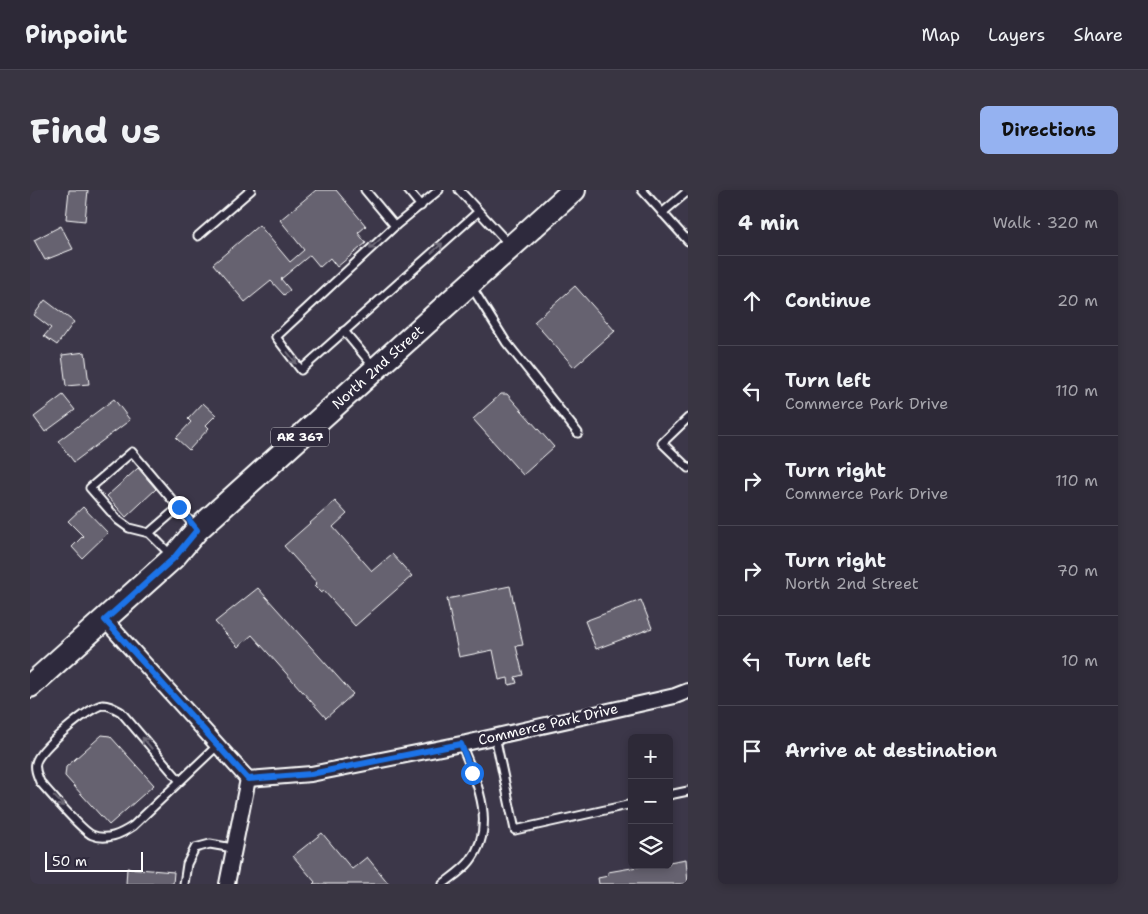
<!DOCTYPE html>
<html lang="en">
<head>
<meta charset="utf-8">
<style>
	:root { --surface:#2d2937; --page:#393542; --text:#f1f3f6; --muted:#a7a6ad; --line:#484552; --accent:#95b2f1 }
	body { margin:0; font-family:"Shantell Sans",sans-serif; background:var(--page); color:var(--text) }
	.controls { position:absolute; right:15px; bottom:15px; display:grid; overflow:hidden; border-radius:8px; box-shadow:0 2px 8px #0003 }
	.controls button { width:45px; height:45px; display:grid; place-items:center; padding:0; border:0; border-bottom:1px solid var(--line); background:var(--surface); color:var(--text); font:25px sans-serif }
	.scale { position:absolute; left:15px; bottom:12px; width:98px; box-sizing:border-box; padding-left:5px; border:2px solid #fff; border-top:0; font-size:14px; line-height:18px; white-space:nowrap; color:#fff; -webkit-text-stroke:4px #2f2a3d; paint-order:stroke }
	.stop { position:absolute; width:15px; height:15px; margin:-11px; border:4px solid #1a73e8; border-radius:50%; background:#fff }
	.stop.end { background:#1a73e8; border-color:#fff; box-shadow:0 1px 5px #0008 }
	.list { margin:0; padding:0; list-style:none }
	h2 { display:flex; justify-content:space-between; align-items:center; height:65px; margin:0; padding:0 20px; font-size:21px }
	h2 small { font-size:16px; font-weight:400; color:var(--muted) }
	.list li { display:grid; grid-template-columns:32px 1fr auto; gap:15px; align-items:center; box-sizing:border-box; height:90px; padding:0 20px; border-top:1px solid var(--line) }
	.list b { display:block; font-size:19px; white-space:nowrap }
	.list p { margin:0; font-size:16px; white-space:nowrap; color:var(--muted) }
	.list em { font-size:16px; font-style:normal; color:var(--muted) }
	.icon { flex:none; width:28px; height:28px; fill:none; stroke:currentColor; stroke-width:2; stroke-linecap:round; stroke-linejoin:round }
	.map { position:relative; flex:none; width:658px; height:694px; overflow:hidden; border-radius:8px }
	header { display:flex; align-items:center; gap:30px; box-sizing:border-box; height:70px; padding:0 25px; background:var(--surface); border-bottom:1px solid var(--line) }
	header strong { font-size:24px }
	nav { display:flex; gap:28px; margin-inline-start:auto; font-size:18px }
	.intro { display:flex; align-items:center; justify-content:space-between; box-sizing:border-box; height:120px; padding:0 30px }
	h1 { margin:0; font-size:35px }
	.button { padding:12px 22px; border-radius:8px; background:var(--accent); color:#111; font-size:18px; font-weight:700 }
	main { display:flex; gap:30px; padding:0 30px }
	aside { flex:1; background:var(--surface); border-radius:8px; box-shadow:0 2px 8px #0003 }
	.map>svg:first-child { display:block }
	.building { fill:#666270; stroke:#fff }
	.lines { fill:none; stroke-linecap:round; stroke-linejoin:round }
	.lane-casing { stroke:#fff; stroke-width:11 }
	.street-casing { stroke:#fff; stroke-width:18 }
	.primary-casing { stroke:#fff; stroke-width:26 }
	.lane { stroke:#2f2a3d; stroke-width:7 }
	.street { stroke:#2f2a3d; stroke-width:14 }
	.primary { stroke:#2f2a3d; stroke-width:22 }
	.oneway { stroke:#6d6a77 }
	.route { stroke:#1a73e8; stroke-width:6 }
	.labels { text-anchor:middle; stroke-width:5; stroke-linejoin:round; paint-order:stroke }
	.shield { fill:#2f2a3d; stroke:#c1bfc5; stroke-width:1 }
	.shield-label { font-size:12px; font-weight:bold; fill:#fff }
	.street-label { font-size:14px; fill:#fff; stroke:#2f2a3d }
</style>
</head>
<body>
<header>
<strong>Pinpoint</strong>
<nav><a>Map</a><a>Layers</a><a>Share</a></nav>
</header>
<div class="intro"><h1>Find us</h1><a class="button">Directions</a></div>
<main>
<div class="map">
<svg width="658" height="694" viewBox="0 0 658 694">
	<rect width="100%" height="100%" fill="#3c3749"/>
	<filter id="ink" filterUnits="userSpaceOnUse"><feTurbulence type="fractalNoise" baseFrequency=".02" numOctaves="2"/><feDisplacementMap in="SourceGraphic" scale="10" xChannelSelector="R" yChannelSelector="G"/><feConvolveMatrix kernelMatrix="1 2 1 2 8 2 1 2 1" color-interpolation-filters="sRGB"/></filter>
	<g filter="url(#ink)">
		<g class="building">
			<polygon points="39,0 58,0 55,31 36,29"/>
			<polygon points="286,0 306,0 336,36 328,43 336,53 307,77 300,68 290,77 280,65 251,89 260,100 254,105 241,91 215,112 183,74 229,35 260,72 274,60 250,30"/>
			<polygon points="31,36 43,59 15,70 4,50"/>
			<polygon points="545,96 585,141 544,177 504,132"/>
			<polygon points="15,110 44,132 27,155 14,146 21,138 4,125"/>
			<polygon points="55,162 59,194 36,196 32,165"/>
			<polygon points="471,204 477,204 524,257 493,285 443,229"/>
			<polygon points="33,205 45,220 15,242 4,227"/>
			<polygon points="84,209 100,230 44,272 28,251"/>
			<polygon points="173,213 186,225 176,235 179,238 159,260 146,248 161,232 158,229"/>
			<polygon points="108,278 126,299 96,327 77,306"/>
			<polygon points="305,311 317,324 303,337 342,381 362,364 382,386 325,436 294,401 291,403 284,396 287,393 254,356"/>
			<polygon points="53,317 78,343 52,368 42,357 53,346 38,331"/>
			<polygon points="480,396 493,455 486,456 493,485 485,487 487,493 479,495 478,488 469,490 463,460 429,467 417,409"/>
			<polygon points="228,398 323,504 296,528 222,445 208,457 185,432"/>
			<polygon points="611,410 622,438 566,459 555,431"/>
			<polygon points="72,545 80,546 124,595 79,635 35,586 36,577"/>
			<polygon points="292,643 322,679 337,667 359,694 283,694 285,692 263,666"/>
			<polygon points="656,669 658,694 569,694 568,688 578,686 578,682 619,675 639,675 639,672"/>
			<polygon points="97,678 144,682 143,694 96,694"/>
		</g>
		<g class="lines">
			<g class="lane-casing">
				<g id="lane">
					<polyline points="335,0 365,36"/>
					<polyline points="378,0 391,16"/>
					<polyline points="409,0 365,36 246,147 271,180 448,22"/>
					<polyline points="429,0 479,54"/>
					<polyline points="612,0 658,51"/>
					<polyline points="632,23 658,1"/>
					<polyline points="168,46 221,0"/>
					<polyline points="441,96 476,152 548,243"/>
					<polyline points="314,141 344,177"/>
					<polyline points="658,228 632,253 658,278"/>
					<polyline points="119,343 149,317"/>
					<polyline points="141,365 119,343 99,338 88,330 60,298 102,262 165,337"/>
					<polyline points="465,546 485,640 602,614"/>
					<path d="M149 590 91 522C86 519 80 515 73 515 60 516 8 560 6 573 4 580 8 586 10 592 20 603 52 641 62 645 77 651 91 644 103 636L188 555"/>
					<polyline points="639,605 658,601"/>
					<polyline points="154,694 157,674 165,658 180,654 203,658"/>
					<path d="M413 694C422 687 433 680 440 671 468 635 446 590 431 554"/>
				</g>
			</g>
			<g class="street-casing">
				<g id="street">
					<polyline points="75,430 218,589 281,584 436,553 645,506 658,501"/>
					<polyline points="197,694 218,589"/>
				</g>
			</g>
			<g class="primary-casing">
				<g id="primary">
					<path id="s1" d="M0 496 144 367 167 340 544 0"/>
				</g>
			</g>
			<use href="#lane" class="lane"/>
			<use href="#street" class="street"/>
			<use href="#primary" class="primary"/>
		</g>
		<defs><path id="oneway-shaft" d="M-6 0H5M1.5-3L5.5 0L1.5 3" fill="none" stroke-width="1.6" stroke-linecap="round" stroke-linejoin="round" transform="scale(1.25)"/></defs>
		<g class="oneway">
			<use href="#oneway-shaft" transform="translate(345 54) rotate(137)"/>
			<use href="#oneway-shaft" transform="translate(407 58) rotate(-42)"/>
			<use href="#oneway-shaft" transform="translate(262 168) rotate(52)"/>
			<use href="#oneway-shaft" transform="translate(117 553) rotate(-130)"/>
			<use href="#oneway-shaft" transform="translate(29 611) rotate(46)"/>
		</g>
	</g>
	<g class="lines" filter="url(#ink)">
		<polyline class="route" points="149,317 167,340 144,368 75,430 218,589 281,584 431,554 442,583"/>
	</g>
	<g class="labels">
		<rect class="shield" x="241" y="237.5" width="58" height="19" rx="4"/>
		<g class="shield-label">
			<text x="270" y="251">AR 367</text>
		</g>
		<g class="street-label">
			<text dy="5" stroke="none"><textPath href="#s1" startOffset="472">North 2nd Street</textPath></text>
			<text transform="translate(518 534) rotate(-13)" y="5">Commerce Park Drive</text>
		</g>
	</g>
</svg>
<div class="controls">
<button>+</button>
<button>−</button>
<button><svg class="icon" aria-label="layers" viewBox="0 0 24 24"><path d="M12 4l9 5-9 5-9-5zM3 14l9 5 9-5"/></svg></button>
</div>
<div class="scale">50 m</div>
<div class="stop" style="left:442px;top:583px"></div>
<div class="stop end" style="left:149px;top:317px"></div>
</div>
<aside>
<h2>4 min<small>Walk · 320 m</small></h2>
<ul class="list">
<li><svg class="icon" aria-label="ahead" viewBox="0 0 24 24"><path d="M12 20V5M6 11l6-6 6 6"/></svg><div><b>Continue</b></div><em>20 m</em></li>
<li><svg class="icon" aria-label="left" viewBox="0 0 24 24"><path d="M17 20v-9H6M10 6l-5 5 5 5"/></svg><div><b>Turn left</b><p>Commerce Park Drive</p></div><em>110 m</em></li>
<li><svg class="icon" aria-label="right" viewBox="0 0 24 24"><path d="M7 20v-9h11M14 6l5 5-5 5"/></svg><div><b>Turn right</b><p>Commerce Park Drive</p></div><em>110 m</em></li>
<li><svg class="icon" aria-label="right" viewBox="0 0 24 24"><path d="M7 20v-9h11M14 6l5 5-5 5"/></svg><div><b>Turn right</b><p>North 2nd Street</p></div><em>70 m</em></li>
<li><svg class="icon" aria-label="left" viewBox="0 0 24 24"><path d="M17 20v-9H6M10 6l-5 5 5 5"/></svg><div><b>Turn left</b></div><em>10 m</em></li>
<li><svg class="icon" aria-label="arrive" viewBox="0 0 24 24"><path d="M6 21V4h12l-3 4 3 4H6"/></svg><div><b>Arrive at destination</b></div></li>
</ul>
</aside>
</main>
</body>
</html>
